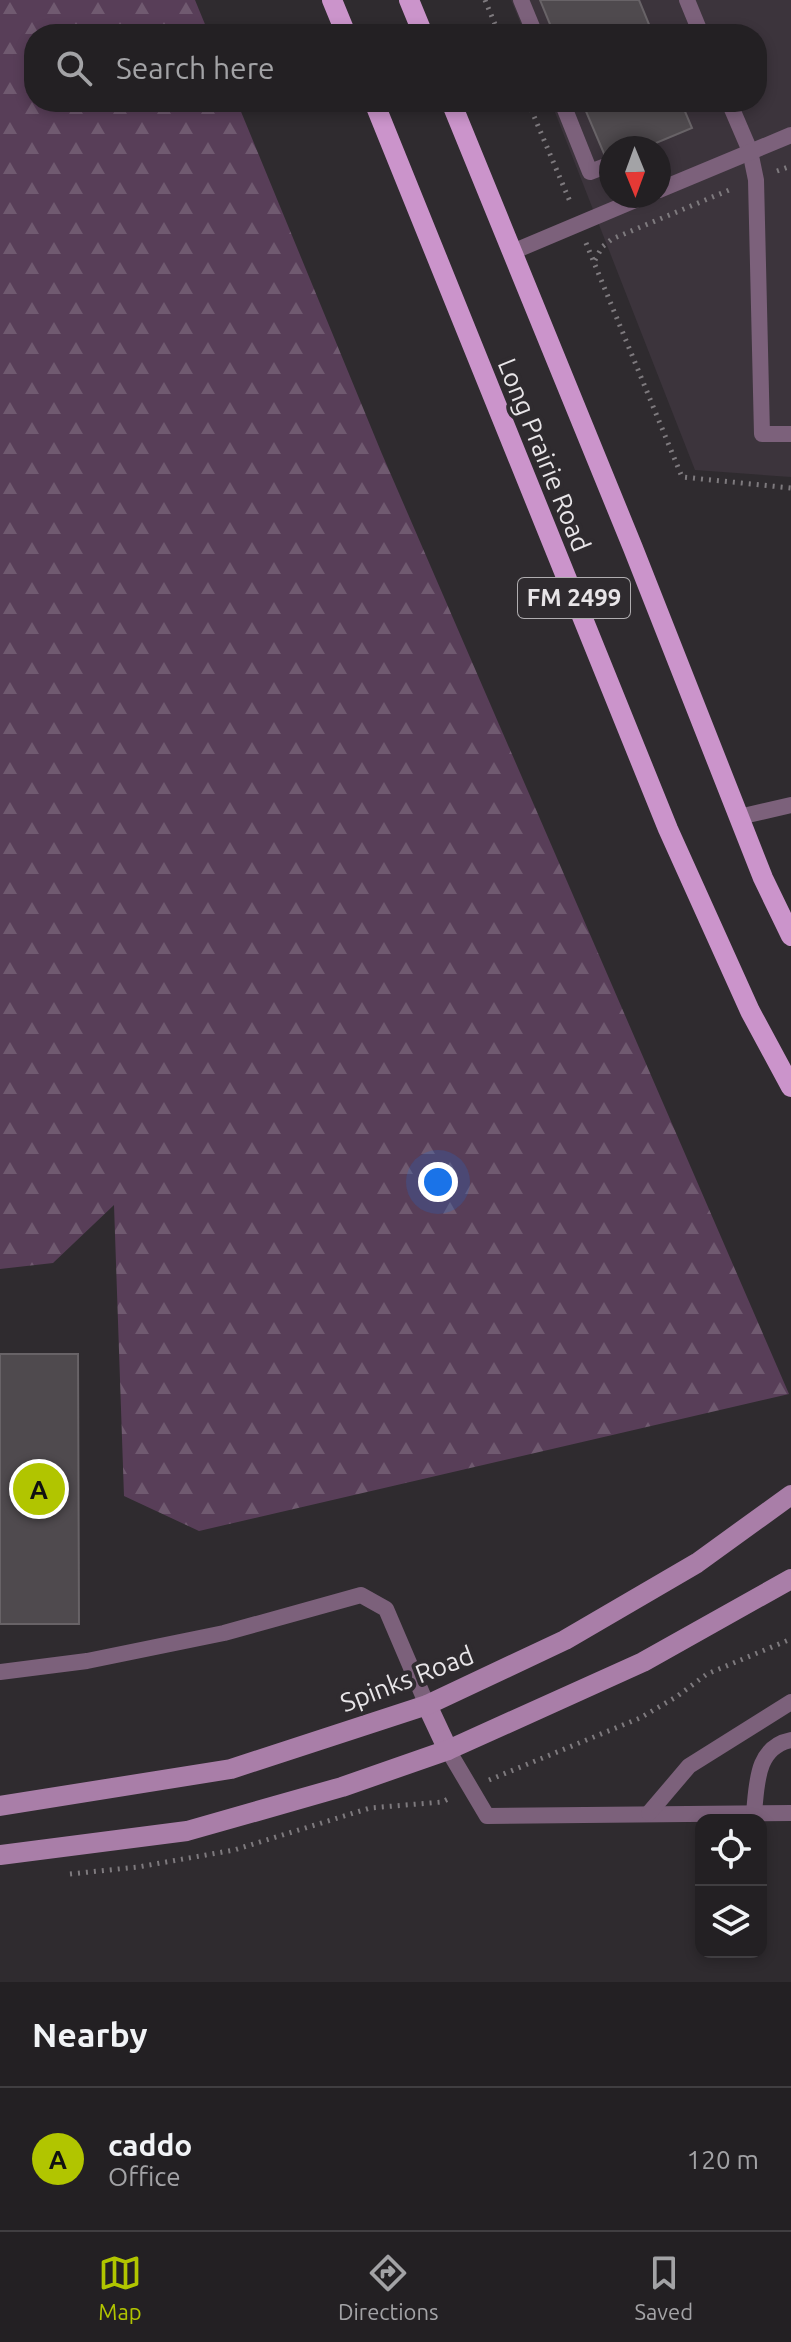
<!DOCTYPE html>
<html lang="en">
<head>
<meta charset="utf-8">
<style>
	:root { --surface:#232023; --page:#2f2d30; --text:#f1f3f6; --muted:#a3a3a6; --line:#403e41; --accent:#b1c500 }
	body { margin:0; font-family:Ubuntu,sans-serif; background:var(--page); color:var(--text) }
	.controls { position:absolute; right:24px; bottom:24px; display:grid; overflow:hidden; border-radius:16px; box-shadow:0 4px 12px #0003 }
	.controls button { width:72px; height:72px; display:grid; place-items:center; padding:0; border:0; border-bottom:2px solid var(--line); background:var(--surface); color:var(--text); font:40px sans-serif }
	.compass { position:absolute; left:599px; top:136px; width:72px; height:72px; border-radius:50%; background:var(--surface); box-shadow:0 4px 12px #0003; rotate:179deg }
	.you { position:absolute; left:438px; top:1182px; width:28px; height:28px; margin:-20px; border:6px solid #fff; border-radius:50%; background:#1a73e8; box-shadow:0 0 0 12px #1a73e833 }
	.badge { display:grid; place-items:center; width:52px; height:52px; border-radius:50%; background:var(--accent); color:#111; font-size:26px; font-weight:700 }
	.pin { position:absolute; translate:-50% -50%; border:4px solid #fff; box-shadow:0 2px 8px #0006 }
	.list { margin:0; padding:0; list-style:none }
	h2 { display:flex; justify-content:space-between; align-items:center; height:104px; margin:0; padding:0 32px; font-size:34px }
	h2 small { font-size:26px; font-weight:400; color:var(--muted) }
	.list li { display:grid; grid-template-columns:52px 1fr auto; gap:24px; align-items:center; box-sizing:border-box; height:144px; padding:0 32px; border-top:2px solid var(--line) }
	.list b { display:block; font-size:30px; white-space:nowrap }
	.list p { margin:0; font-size:26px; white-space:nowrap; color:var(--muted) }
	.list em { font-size:26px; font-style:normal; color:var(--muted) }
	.icon { flex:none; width:44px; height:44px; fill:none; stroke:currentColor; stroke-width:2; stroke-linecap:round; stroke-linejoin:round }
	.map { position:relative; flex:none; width:791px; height:1982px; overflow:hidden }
	.search { position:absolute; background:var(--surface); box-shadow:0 4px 12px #0003; left:24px; right:24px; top:24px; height:88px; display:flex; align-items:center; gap:20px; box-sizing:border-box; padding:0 28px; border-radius:32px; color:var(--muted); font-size:30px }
	.sheet { height:248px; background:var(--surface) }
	nav { display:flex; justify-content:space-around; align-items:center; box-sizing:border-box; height:112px; border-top:2px solid var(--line); background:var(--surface); font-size:22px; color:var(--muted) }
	nav a { display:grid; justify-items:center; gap:4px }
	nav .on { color:var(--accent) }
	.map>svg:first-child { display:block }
	.built { fill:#3c343c; fill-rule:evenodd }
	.forest { fill:url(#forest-firs) }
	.building { fill:#4f4a4e; stroke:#686367; stroke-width:2 }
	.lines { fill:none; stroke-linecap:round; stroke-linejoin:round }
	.path { stroke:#7e7a7e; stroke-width:5; stroke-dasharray:2 6; stroke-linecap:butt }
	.lane { stroke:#7c617b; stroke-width:16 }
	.secondary { stroke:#a97ea8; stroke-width:20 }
	.primary { stroke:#cb94cb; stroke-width:20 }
	.labels { text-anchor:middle; stroke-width:8; stroke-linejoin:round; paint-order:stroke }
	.shield { fill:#2f2b2f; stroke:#b0adb0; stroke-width:2 }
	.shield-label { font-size:24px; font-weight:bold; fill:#e8e5e8 }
	.street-label { font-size:26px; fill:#e8e5e8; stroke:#2f2b2f }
</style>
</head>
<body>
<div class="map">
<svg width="791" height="1982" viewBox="0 0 791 1982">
	<defs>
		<pattern id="forest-firs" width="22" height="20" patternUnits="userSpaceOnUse" patternTransform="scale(2)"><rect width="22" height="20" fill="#583e58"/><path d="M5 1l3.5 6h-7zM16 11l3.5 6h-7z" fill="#705a70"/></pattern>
	</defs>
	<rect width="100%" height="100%" fill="#2f2b2f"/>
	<path class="built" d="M511 0H791V477L695 470 551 102H757V34H525ZM611 148H659V196H611Z"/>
	<polygon class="forest" points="0,0 195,0 209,34 34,34 34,102 237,102 382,454 789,1394 199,1531 124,1496 114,1205 53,1263 0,1269"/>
	<g class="building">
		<polygon points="540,0 639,0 653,34 554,34"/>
		<polygon points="582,102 681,102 692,128 644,148 611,148 611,162 608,163"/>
		<polygon points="0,1354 78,1354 79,1624 0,1624"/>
	</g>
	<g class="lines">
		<g class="path">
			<polyline points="485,0 499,34"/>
			<polyline points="528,102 571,204"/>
			<polyline points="777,171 791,166"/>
			<polyline points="586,243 682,477 791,488"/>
			<polyline points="595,260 602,247 612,239 734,188"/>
			<polyline points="489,1780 640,1718 676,1697 707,1674 791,1639"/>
			<polyline points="70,1874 138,1867 234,1850 370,1808 442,1802 450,1798"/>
		</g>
		<g class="lane">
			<polyline points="521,0 535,34"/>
			<polyline points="687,0 701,34"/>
			<polyline points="562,102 590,172 611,164"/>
			<polyline points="729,102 750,151 756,180 762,434 791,434"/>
			<polyline points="659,190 791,135"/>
			<polyline points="512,252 645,196"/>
			<polyline points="739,817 791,805"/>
			<polyline points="0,1672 87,1661 224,1633 361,1595 386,1609 427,1705"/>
			<polyline points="448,1750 487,1816 791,1813"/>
			<polyline points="649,1813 689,1766 791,1702"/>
			<path d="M754 1813C757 1784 756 1747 791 1740"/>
		</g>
		<g class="secondary">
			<polyline points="427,1705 448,1750"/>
			<polyline points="0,1806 231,1769 427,1705 565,1640 697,1563 791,1495"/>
			<polyline points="0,1855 187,1831 342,1787 448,1750 643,1662 791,1579"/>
		</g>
		<g class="primary">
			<polyline points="332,0 346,34"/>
			<polyline points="409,0 423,34"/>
			<polyline points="374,102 668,829 750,1011 791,1087"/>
			<polyline points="451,102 633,548 763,878 791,936"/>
		</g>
	</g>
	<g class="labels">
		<rect class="shield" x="518" y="578" width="112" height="40" rx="6"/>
		<g class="shield-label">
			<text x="574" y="606">FM 2499</text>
		</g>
		<g class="street-label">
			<text transform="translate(544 455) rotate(68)" y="9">Long Prairie Road</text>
			<text transform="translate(407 1679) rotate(-21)" y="9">Spinks Road</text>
		</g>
	</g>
</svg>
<div class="controls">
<button><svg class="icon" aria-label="locate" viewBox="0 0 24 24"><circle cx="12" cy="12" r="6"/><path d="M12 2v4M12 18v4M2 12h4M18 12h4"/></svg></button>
<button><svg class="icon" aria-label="layers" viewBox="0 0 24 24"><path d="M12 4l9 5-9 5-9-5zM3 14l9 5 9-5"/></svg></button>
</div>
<svg class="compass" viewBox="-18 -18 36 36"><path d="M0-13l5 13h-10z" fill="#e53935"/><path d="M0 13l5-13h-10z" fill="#a3a3a6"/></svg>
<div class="you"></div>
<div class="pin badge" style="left:39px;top:1489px">A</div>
<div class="search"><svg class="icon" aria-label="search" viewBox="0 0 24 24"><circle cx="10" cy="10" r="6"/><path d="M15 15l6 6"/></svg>Search here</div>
</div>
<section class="sheet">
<h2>Nearby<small></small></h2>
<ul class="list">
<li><span class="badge">A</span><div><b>caddo</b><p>Office</p></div><em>120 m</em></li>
</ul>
</section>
<nav>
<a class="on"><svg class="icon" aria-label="map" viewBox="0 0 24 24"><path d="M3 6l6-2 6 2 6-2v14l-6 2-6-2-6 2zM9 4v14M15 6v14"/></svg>Map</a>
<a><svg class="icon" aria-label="directions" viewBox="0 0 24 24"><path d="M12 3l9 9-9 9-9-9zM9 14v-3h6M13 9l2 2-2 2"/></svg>Directions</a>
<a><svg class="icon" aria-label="saved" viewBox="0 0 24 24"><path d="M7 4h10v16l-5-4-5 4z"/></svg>Saved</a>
</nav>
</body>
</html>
